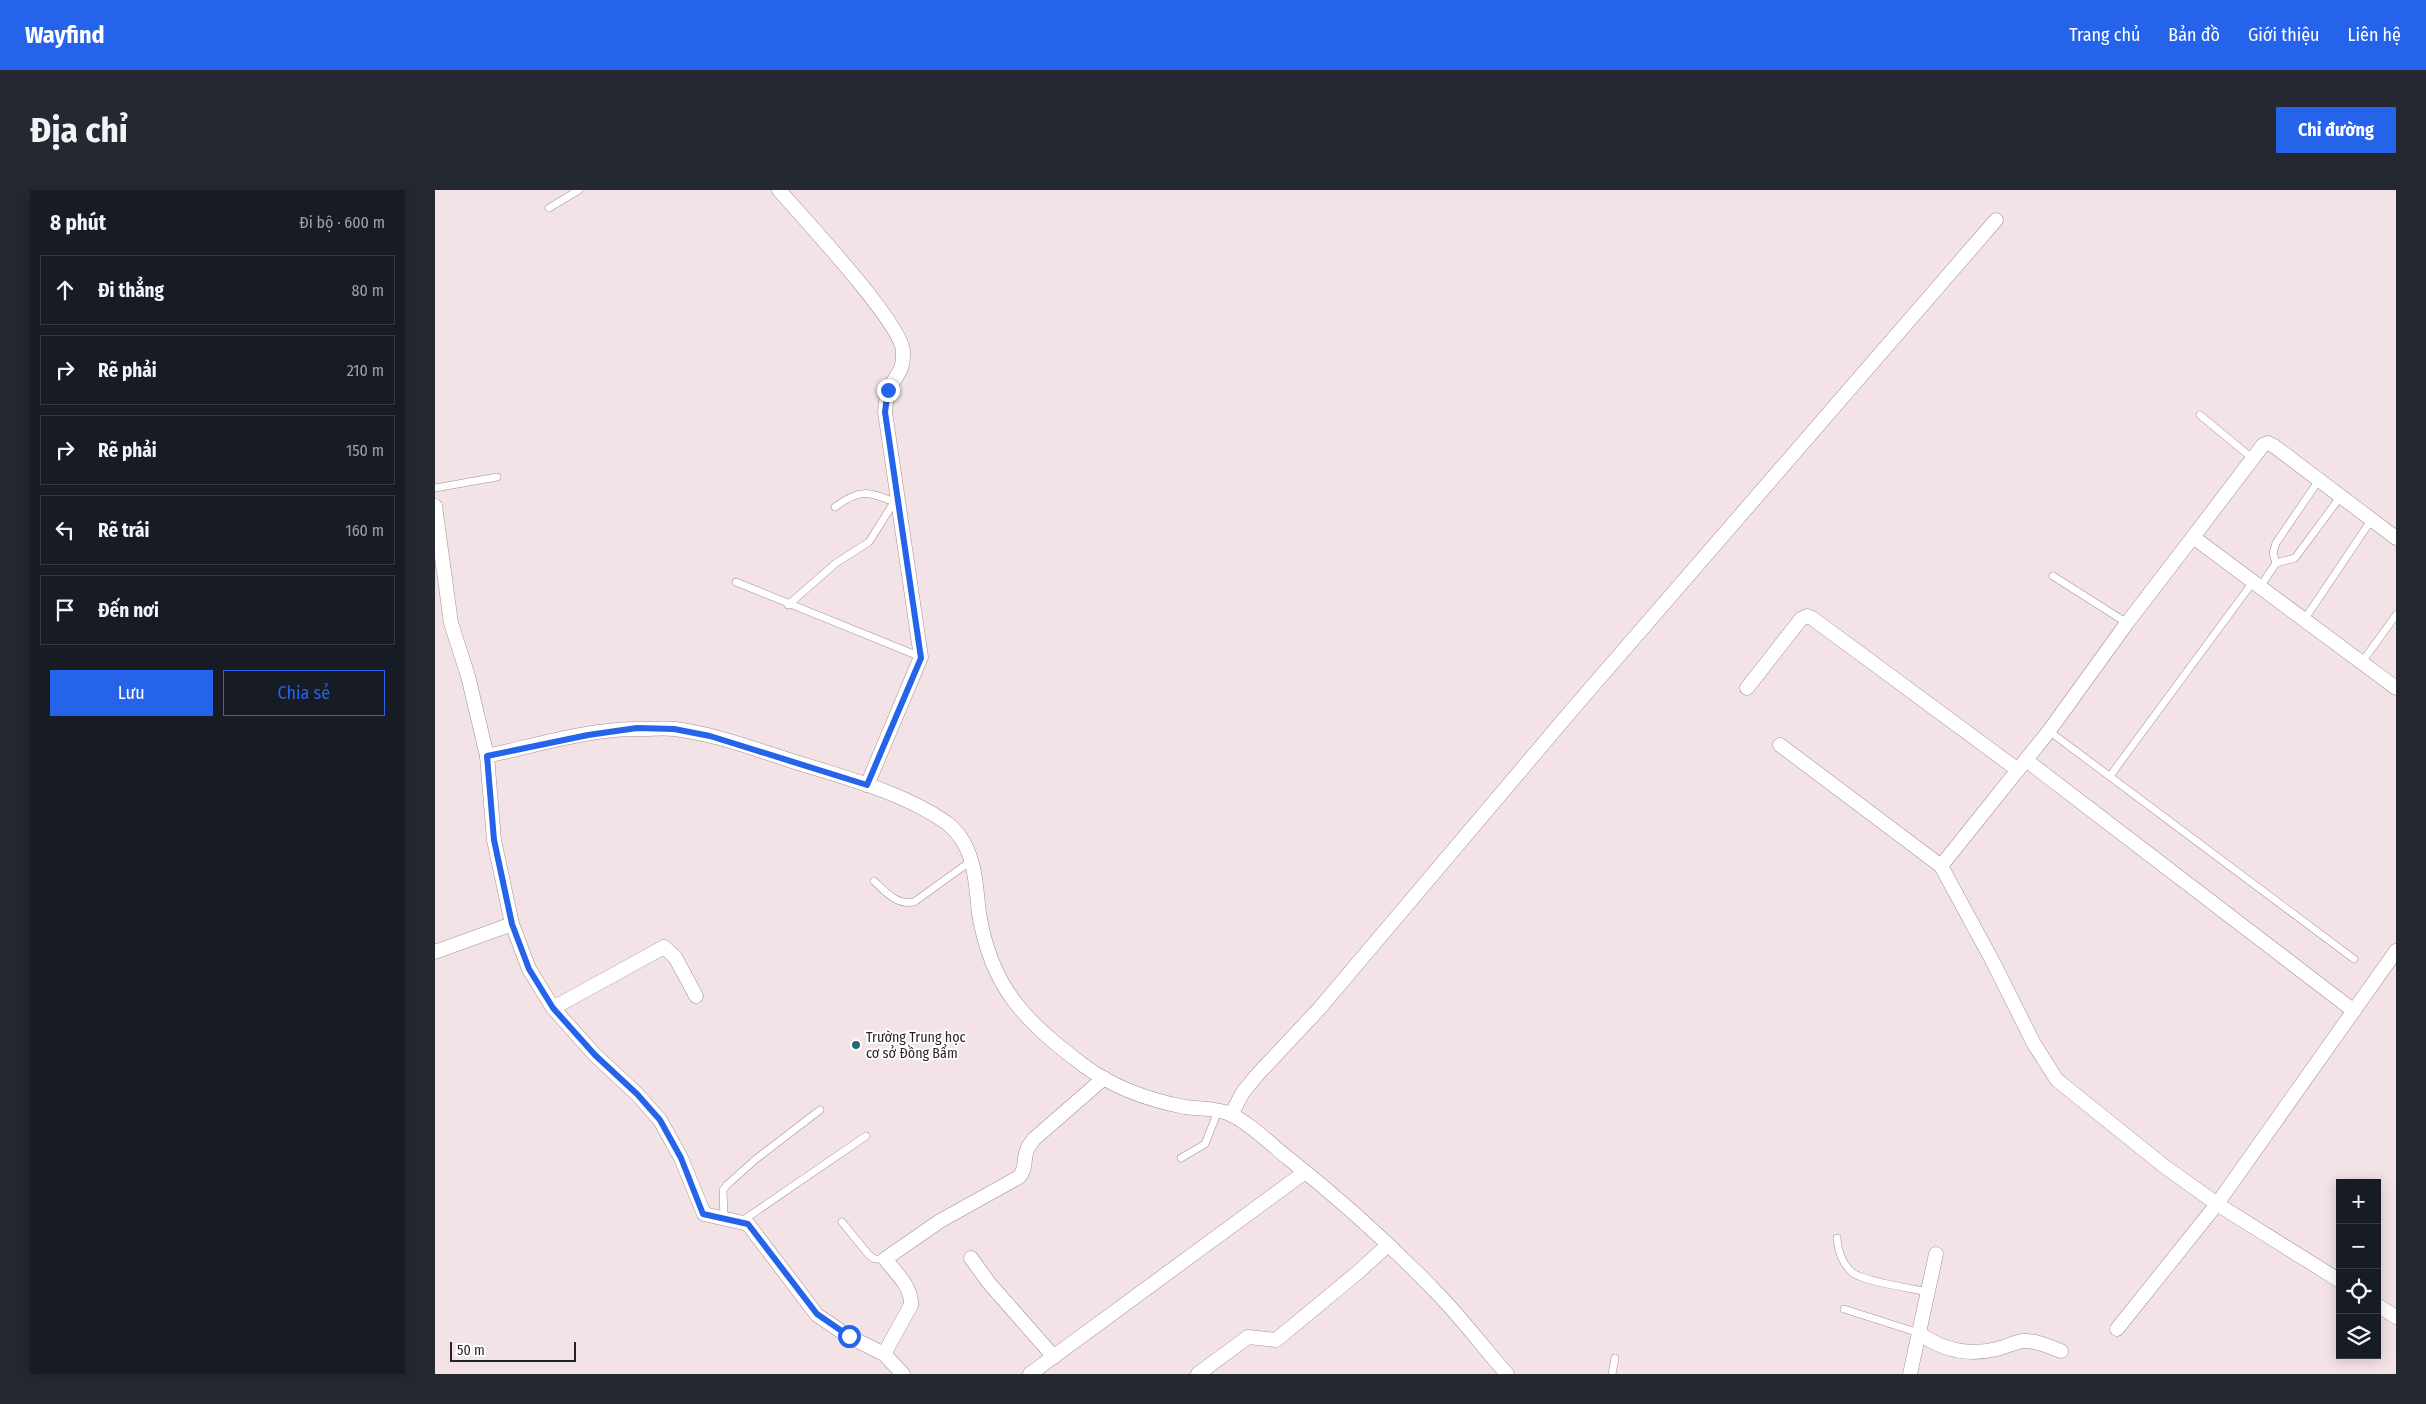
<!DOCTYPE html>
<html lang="vi">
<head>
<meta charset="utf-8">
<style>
	:root { --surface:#171b24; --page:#242831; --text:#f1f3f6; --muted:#9ea1a6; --line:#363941; --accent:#2563eb }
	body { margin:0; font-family:"Fira Sans Condensed",sans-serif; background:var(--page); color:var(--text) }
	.controls { position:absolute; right:15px; bottom:15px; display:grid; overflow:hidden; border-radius:0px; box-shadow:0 2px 12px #0003 }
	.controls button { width:45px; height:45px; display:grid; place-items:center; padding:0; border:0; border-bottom:1px solid var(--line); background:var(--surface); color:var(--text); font:25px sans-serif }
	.scale { position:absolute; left:15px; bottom:12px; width:126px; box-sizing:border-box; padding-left:5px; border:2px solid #282323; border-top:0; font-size:14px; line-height:18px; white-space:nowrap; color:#282323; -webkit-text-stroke:4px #fff; paint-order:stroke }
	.stop { position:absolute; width:15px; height:15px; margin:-11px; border:4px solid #2563eb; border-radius:50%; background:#fff }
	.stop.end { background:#2563eb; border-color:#fff; box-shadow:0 1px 5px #0008 }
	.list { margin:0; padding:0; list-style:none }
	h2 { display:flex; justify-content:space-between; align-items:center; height:65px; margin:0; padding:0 20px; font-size:21px }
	h2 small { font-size:16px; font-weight:400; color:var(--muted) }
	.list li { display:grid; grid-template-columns:32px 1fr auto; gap:15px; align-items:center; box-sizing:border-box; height:70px; margin:0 10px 10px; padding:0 10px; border:1px solid var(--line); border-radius:0px }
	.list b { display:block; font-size:19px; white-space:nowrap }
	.list em { font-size:16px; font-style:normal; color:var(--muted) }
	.actions { display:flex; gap:10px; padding:15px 20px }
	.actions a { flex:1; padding:11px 0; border:1px solid var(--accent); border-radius:0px; text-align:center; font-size:18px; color:var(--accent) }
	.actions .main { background:var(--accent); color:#fff }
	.icon { flex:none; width:28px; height:28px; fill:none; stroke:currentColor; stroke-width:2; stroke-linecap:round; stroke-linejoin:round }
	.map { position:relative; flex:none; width:1961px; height:1184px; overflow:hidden; border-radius:0px }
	header { display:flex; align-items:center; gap:30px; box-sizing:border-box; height:70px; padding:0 25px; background:var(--accent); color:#fff }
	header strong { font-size:24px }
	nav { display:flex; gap:28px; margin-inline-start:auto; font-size:18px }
	.intro { display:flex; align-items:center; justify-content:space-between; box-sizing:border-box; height:120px; padding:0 30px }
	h1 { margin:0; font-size:35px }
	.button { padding:12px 22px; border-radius:0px; background:var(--accent); color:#fff; font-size:18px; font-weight:700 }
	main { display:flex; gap:30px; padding:0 30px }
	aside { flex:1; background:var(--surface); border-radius:0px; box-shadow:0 2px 12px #0003 }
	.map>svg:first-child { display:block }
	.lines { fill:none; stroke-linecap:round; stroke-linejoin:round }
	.lane-casing { stroke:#9f9194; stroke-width:8 }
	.street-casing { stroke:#9f9194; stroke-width:15 }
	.lane { stroke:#fff; stroke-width:7 }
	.street { stroke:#fff; stroke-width:14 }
	.route { stroke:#2563eb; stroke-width:6 }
	.poi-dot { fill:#256a7a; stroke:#fff; stroke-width:2 }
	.labels { text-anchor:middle; stroke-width:4; stroke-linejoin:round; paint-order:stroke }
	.poi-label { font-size:14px; fill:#282323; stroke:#fff; text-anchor:start }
</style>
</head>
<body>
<header>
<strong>Wayfind</strong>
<nav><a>Trang chủ</a><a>Bản đồ</a><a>Giới thiệu</a><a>Liên hệ</a></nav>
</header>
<div class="intro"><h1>Địa chỉ</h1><a class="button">Chỉ đường</a></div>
<main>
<aside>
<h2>8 phút<small>Đi bộ · 600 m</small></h2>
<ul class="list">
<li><svg class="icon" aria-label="ahead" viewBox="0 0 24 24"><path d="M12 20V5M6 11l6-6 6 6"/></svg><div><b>Đi thẳng</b></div><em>80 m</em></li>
<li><svg class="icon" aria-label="right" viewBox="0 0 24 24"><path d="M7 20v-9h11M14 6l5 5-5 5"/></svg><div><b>Rẽ phải</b></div><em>210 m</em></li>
<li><svg class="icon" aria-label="right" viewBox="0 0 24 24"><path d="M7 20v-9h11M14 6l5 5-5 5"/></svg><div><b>Rẽ phải</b></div><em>150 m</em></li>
<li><svg class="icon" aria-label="left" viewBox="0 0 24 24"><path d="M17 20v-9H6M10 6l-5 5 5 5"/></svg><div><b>Rẽ trái</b></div><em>160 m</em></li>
<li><svg class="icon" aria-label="arrive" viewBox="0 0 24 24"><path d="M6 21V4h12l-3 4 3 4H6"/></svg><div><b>Đến nơi</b></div></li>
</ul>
<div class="actions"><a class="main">Lưu</a><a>Chia sẻ</a></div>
</aside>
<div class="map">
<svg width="1961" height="1184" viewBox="0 0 1961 1184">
	<rect width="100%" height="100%" fill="#f3e3e6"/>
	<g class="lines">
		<g class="lane-casing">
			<g id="lane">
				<polyline points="114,18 144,0"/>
				<polyline points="1765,225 1817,268"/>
				<polyline points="0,298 62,287"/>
				<path d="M400 317C424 299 433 301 459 312"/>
				<polyline points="1841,373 1838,363 1841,353 1884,290"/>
				<polyline points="1618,386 1692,433"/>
				<polyline points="301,392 486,467"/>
				<polyline points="1825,397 1841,373 1860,368 1906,306"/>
				<polyline points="353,415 401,373 434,352 461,309"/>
				<polyline points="1869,430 1937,329"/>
				<polyline points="1927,472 1961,425"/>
				<polyline points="1614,541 1919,769"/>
				<polyline points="1675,586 1818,392"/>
				<path d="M439 691C451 702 461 715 479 712L536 671"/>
				<polyline points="746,968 770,954 783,921"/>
				<polyline points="289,1028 288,1000 292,995 321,969 385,920"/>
				<polyline points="307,1031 431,946"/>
				<polyline points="407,1032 433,1064 439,1069 450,1069"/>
				<path d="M1402 1048C1403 1061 1407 1074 1418 1083 1431 1092 1475 1098 1493 1102"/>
				<polyline points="1409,1119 1484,1143"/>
				<polyline points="1177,1184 1180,1168"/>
			</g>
		</g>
		<g class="street-casing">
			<g id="street">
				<path d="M344 0C367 27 466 132 468 161 469 182 462 183 454 199 451 205 451 215 450 222L486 467 432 595"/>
				<polyline points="0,316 16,433 33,486 52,566 59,650 77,734 94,779 118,818 160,865 202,904 225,930 246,968 269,1024 313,1034 382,1125 413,1146 449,1164 468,1184"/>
				<polyline points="1961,348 1839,256 1833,253 1828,255 1758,347 1961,498"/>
				<polyline points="1312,498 1366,429 1372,426 1377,428 1583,580"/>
				<polyline points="1345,555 1506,676 1558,772 1599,854 1622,890 1729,976 1782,1014 1905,1091"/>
				<path d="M52 566C102 555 156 538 207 539 218 539 229 538 240 539 279 544 317 558 354 570 407 587 466 601 512 633 518 638 525 646 529 653 541 675 541 699 544 723 556 798 590 831 648 875 679 898 713 910 750 917 765 919 782 918 795 924 816 934 835 954 853 968 906 1010 957 1056 1003 1104 1028 1130 1049 1158 1072 1184"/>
				<polyline points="1591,570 1919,821"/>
				<polyline points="1506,676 1614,541 1692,433 1758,347"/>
				<polyline points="0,762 77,734"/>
				<polyline points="118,818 229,757 240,767 261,806"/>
				<polyline points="796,925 808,902 823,884 884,819 1136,521 1561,30"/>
				<polyline points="536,1068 554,1093 619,1167"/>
				<polyline points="1942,1115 1961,1127"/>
				<polyline points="1682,1139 1782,1014 1961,761"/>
				<path d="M1484 1143C1507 1160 1533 1166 1562 1159 1570 1157 1580 1152 1588 1151 1601 1150 1615 1157 1626 1161"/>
				<path d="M449 1164 476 1115C477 1097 461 1083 450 1069L505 1031 584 987C592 978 588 970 592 960 593 956 597 952 599 949L669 888"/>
				<polyline points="595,1184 870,982"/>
				<polyline points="763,1184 813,1147 841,1150 922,1083 953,1055"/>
				<polyline points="1475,1184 1501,1064"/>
			</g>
		</g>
		<use href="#lane" class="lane"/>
		<use href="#street" class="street"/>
	</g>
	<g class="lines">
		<polyline class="route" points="414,1146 382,1124 313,1034 268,1024 246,968 225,930 202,904 160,865 118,818 94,779 77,734 59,650 52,566 153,545 202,538 239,539 275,546 432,595 486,468 450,222 453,200"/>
	</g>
	<circle class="poi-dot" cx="421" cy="855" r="5"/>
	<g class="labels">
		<g class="poi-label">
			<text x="431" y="852">Trường Trung học<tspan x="431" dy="16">cơ sở Đồng Bẩm</tspan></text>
		</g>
	</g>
</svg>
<div class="controls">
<button>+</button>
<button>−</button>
<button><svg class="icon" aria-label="locate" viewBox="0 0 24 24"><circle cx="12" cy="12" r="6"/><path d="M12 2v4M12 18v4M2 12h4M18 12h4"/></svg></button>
<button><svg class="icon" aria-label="layers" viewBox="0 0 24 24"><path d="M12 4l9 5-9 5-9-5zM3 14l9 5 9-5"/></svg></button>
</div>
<div class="scale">50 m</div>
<div class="stop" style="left:414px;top:1146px"></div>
<div class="stop end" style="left:453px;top:200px"></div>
</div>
</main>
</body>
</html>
